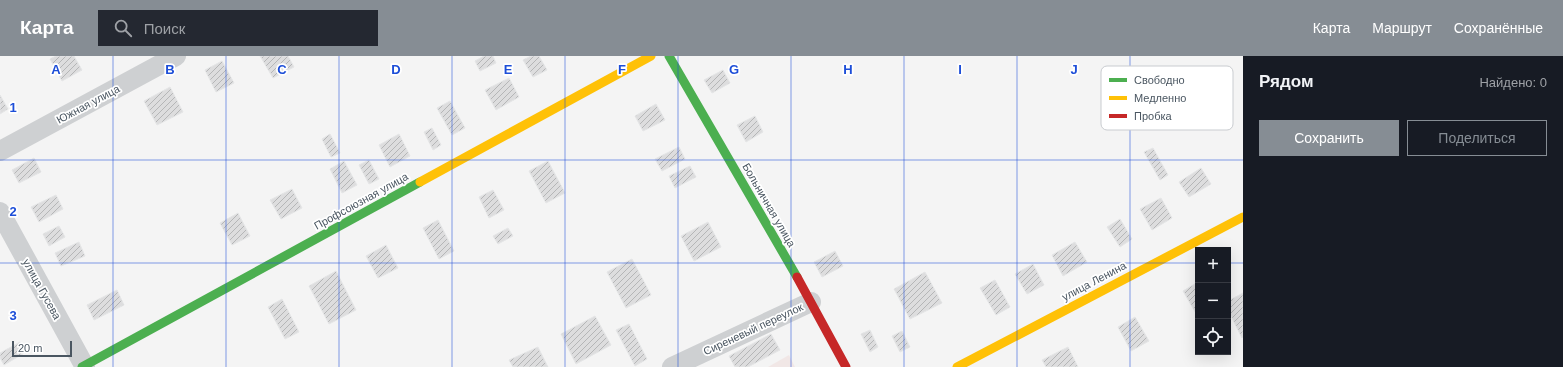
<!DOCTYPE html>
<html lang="ru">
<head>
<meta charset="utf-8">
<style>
	:root { --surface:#171b24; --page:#242831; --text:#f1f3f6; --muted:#9ea1a6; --line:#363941; --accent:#868d94 }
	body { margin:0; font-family:Arial,sans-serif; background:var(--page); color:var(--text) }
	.controls { position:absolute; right:12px; bottom:12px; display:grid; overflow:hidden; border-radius:0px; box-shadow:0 4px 16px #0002 }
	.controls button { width:36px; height:36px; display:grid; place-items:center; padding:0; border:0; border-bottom:1px solid var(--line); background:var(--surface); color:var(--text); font:20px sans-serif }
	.scale { position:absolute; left:12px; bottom:10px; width:60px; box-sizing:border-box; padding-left:4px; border:2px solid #4a5661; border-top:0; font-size:11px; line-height:14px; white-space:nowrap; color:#4a5661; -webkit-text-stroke:3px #fff; paint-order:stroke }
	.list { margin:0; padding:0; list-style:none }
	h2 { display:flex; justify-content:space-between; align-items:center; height:52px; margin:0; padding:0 16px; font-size:17px }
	h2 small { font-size:13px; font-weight:400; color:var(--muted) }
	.actions { display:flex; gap:8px; padding:12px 16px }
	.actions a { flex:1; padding:9px 0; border:1px solid var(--accent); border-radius:0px; text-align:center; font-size:14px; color:var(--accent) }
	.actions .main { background:var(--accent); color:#fff }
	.icon { flex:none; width:22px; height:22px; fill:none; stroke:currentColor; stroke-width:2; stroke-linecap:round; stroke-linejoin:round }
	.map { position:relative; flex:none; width:1243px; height:311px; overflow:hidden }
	header { display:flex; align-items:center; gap:24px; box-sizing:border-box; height:56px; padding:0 20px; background:var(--accent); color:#fff }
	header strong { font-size:19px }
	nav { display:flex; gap:22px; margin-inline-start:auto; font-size:14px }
	.search { width:280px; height:36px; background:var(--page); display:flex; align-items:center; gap:10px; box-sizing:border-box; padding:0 14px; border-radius:0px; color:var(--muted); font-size:15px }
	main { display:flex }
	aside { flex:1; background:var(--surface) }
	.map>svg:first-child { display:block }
	.medical { fill:#f1e7e6 }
	.building { fill:url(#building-hatch); stroke:#e5e6e7 }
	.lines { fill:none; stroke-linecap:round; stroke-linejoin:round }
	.street { stroke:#ced0d2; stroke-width:20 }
	.fast { stroke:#4caf50; stroke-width:9 }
	.slow { stroke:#ffc107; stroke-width:9 }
	.jam { stroke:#c62828; stroke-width:9 }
	.grid { fill:none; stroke:#1d4ed8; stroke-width:1; stroke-opacity:0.55 }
	.labels { text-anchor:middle; stroke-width:3.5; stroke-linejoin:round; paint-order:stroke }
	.street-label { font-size:11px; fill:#4a5661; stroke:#fff }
	.key { fill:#fff; stroke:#c9ccd0; stroke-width:1 }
	.key-label { font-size:11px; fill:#4a5661 }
	.grid-label { font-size:13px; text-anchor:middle; font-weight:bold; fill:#1d4ed8; stroke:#fff; stroke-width:3.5; stroke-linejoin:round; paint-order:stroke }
</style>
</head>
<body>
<header>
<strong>Карта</strong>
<div class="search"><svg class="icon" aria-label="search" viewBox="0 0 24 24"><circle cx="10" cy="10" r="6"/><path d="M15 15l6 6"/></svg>Поиск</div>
<nav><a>Карта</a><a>Маршрут</a><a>Сохранённые</a></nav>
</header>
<main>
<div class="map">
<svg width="1243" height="311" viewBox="0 0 1243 311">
	<defs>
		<pattern id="building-hatch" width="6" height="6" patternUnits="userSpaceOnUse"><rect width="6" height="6" fill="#ddddde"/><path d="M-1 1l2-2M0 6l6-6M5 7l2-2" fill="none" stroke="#b5b6b7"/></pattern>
	</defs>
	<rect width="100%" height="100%" fill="#f4f4f4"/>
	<polygon class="medical" points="789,299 795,311 768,311"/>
	<g class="building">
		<polygon points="56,0 74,0 82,14 62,25 50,3"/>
		<polygon points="260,0 288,0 294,11 273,22"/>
		<polygon points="484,0 493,0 496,7 480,15 475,5"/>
		<polygon points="531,0 539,0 547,14 533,21 523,4"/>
		<polygon points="222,5 234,27 216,36 205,14"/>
		<polygon points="723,14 730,27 712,37 704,24"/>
		<polygon points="509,22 519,41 496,54 485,34"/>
		<polygon points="170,31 183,56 157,69 144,45"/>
		<polygon points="0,39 8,53 0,58"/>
		<polygon points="450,45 465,72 452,79 437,52"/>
		<polygon points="656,48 665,64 643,75 635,60"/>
		<polygon points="755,60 763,76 746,86 737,69"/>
		<polygon points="432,72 441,89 433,94 424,76"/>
		<polygon points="330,78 340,97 331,101 322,83"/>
		<polygon points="399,78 410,100 390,111 379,89"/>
		<polygon points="679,91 685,103 662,115 655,103"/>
		<polygon points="1153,92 1168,119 1160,124 1144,96"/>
		<polygon points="34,102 41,116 19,127 12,114"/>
		<polygon points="369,104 379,123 369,128 359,109"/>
		<polygon points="344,105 357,129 342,137 330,113"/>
		<polygon points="548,105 565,137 546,147 529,115"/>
		<polygon points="690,110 696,121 675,132 669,120"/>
		<polygon points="1201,112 1211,128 1189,141 1179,126"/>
		<polygon points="292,133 302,152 281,163 270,144"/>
		<polygon points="493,134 504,154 489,162 479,141"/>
		<polygon points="56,139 63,153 39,166 31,151"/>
		<polygon points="1161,142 1172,162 1152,174 1140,153"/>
		<polygon points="238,157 250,180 232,189 220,167"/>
		<polygon points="1120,163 1132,183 1120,191 1107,171"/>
		<polygon points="438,164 454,195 439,203 423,172"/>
		<polygon points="708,166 721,191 694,205 681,180"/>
		<polygon points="59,170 65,181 49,190 43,178"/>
		<polygon points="508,172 513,180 498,188 493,180"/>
		<polygon points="79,186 85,200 61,210 55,197"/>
		<polygon points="1075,186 1087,206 1063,220 1052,199"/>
		<polygon points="386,189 398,212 378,222 366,200"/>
		<polygon points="835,195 843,210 822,221 814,206"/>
		<polygon points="632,203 651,239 626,252 607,216"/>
		<polygon points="1033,208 1044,229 1027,238 1015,218"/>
		<polygon points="336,215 356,254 329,268 309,230"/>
		<polygon points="925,216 942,247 910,263 894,233"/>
		<polygon points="995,224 1010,251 996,259 980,232"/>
		<polygon points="1198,226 1198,259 1197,259 1183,235"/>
		<polygon points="117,234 124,249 94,264 87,249"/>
		<polygon points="1243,237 1243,281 1242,282 1228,254 1228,245"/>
		<polygon points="282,243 299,276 285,283 268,251"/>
		<polygon points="595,260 611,289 576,308 561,278"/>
		<polygon points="1135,261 1149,285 1131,295 1118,271"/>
		<polygon points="629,268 647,303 635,310 616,274"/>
		<polygon points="870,274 878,291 870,296 861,278"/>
		<polygon points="902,275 910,291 900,296 892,280"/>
		<polygon points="771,278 780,294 748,311 735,311 729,300"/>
		<polygon points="20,286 26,296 4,309 0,302 0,297"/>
		<polygon points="538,291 548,311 513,311 509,304"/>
		<polygon points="1068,291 1078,311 1046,311 1042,304"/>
	</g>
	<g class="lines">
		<g class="street">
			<polyline points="0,95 176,0"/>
			<polyline points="0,156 85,311"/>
			<polyline points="672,311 811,246"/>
		</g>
		<g class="fast">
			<polyline points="669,0 797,221"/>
			<polyline points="82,311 420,126"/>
		</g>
		<g class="slow">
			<polyline points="420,126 651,0"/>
			<polyline points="957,311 1243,161"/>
		</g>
		<polyline class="jam" points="797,221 846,311"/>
	</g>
	<path class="grid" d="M113 0V311M226 0V311M339 0V311M452 0V311M565 0V311M678 0V311M791 0V311M904 0V311M1017 0V311M1130 0V311M0 104H1243M0 207H1198M1228 207H1243"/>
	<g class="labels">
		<g class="street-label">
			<text transform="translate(88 48) rotate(-28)" y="4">Южная улица</text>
			<text transform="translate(361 145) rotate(-29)" y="4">Профсоюзная улица</text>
			<text transform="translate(769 149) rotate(60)" y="4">Больничная улица</text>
			<text transform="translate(1094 225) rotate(-28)" y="4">улица Ленина</text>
			<text transform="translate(42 233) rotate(61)" y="4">улица Гусева</text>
			<text transform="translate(753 273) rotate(-25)" y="4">Сиреневый переулок</text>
		</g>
	</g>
	<rect x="1101" y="10" width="132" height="64" rx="6" class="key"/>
	<rect x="1109" y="22" width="18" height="4" fill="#4caf50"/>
	<rect x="1109" y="40" width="18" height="4" fill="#ffc107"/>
	<rect x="1109" y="58" width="18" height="4" fill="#c62828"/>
	<g class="key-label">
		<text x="1134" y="28">Свободно</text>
		<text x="1134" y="46">Медленно</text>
		<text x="1134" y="64">Пробка</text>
	</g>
	<g class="grid-label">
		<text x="56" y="18">A</text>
		<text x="170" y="18">B</text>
		<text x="282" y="18">C</text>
		<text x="396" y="18">D</text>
		<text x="508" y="18">E</text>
		<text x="622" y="18">F</text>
		<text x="734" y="18">G</text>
		<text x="848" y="18">H</text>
		<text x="960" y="18">I</text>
		<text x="1074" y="18">J</text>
		<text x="13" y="56">1</text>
		<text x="13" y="160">2</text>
		<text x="13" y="264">3</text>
	</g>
</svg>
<div class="controls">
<button>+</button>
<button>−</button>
<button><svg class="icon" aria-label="locate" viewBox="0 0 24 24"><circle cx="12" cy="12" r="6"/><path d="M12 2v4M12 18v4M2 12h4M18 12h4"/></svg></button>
</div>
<div class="scale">20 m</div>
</div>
<aside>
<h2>Рядом<small>Найдено: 0</small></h2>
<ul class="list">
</ul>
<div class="actions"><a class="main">Сохранить</a><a>Поделиться</a></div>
</aside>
</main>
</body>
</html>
